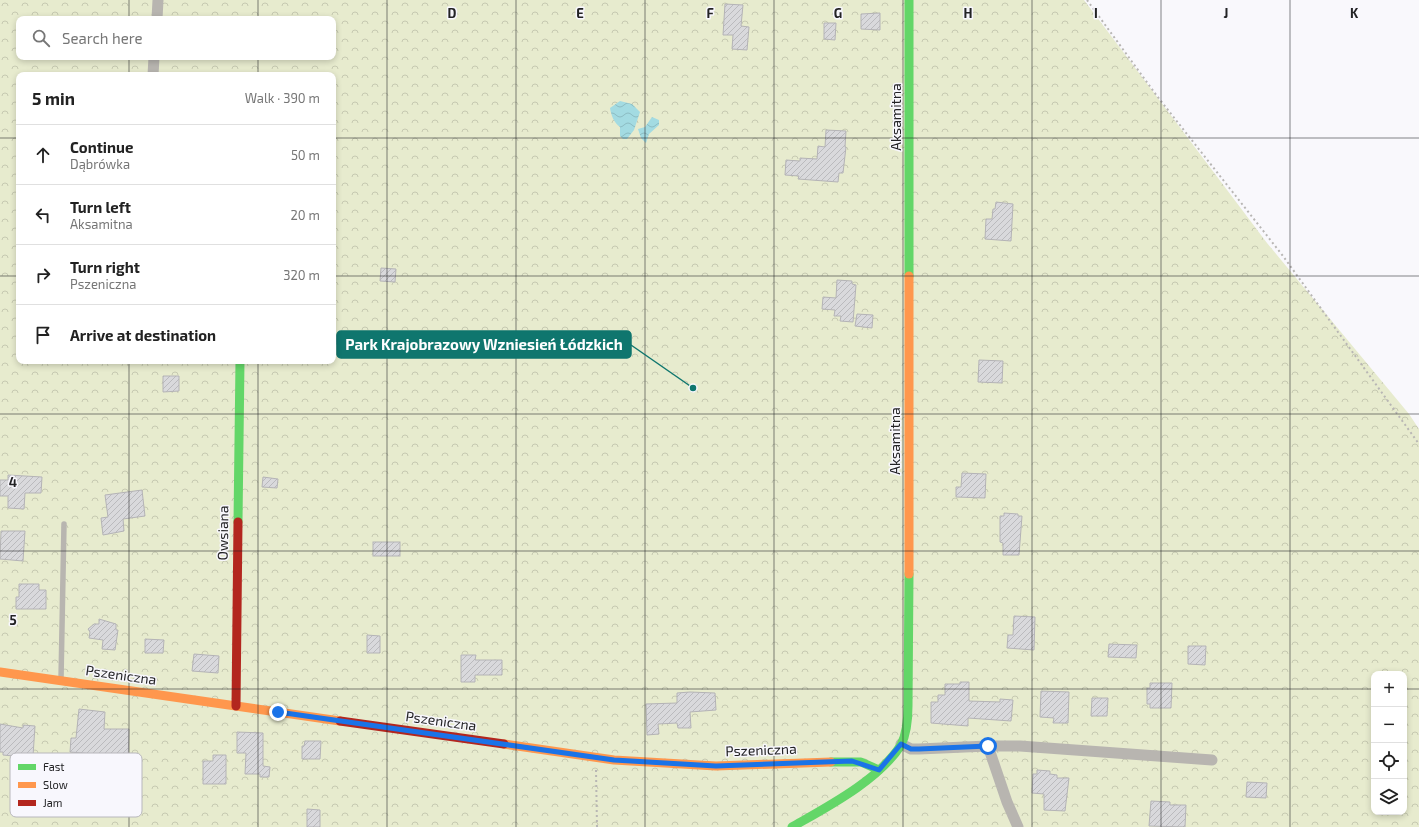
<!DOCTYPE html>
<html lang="en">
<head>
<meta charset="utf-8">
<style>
	:root { --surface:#fff; --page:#f2f2f2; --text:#222; --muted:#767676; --line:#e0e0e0 }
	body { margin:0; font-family:"Exo 2",sans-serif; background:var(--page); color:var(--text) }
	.controls { position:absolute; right:12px; bottom:12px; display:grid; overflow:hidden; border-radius:8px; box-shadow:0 2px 6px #0003 }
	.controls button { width:36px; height:36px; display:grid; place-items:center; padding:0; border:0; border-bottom:1px solid var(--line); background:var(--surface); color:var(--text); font:20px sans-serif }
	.stop { position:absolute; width:12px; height:12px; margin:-9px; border:3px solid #1a73e8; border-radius:50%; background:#fff }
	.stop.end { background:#1a73e8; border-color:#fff; box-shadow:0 1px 4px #0008 }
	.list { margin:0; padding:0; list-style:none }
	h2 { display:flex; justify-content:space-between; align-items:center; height:52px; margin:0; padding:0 16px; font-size:17px }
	h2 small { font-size:13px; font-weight:400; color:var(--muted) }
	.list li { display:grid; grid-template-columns:26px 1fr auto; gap:12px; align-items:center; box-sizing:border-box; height:60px; padding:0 16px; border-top:1px solid var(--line) }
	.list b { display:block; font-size:15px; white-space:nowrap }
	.list p { margin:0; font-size:13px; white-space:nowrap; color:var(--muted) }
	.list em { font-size:13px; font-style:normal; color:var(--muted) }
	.icon { flex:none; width:22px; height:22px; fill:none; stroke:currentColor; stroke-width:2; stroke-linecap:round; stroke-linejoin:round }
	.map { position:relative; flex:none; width:1419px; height:827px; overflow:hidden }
	.search { position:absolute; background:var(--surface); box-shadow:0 2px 6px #0003; left:16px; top:16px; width:320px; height:44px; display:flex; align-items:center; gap:10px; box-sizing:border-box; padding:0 14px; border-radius:8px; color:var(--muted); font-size:15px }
	.panel { position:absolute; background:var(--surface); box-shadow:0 2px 6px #0003; left:16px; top:72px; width:320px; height:292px; border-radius:8px }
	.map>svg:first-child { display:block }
	.park { fill:url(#park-crowns); fill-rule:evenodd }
	.water { fill:url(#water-waves) }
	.building { fill:url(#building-hatch); stroke:#b4b3b6 }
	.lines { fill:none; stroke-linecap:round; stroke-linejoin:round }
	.path { stroke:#b8b6b4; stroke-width:2; stroke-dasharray:2 3; stroke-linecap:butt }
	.lane { stroke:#b8b5b0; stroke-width:5.5 }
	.street { stroke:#b8b5b0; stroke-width:11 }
	.fast { stroke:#63d668; stroke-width:9 }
	.slow { stroke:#ff974d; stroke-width:9 }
	.jam { stroke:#b3261e; stroke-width:9 }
	.route { stroke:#1a73e8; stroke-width:5 }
	.grid { fill:none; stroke:#232325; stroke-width:1; stroke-opacity:0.55 }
	.labels { text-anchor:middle; stroke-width:3; stroke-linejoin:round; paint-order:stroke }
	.street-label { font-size:14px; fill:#232325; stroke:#f8f7fd }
	.key { fill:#f8f7fd; stroke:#b8b7bc; stroke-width:1 }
	.key-label { font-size:11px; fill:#232325 }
	.grid-label { font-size:13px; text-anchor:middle; font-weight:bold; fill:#232325; stroke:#f8f7fd; stroke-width:3; stroke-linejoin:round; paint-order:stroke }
	.leader { fill:none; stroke:#0f766e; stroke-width:1.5 }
	.callout-dot { fill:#0f766e; stroke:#f8f7fd; stroke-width:1.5 }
	.callout { fill:#0f766e; stroke:#0f766e; stroke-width:1.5 }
	.callout-label { font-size:15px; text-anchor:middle; font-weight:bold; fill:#fff }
</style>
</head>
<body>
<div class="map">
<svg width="1419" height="827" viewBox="0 0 1419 827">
	<defs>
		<pattern id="park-crowns" width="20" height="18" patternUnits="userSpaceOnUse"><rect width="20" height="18" fill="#e7ebce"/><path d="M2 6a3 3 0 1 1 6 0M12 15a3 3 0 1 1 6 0" fill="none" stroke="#c6c9b1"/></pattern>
		<pattern id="water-waves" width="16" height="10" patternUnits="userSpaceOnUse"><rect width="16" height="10" fill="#a3dbe2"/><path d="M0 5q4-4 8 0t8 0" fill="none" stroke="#8cbcc2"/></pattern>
		<pattern id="building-hatch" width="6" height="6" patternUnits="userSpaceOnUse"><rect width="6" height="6" fill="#d9d9dc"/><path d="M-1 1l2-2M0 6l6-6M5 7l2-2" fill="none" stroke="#bababd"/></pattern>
	</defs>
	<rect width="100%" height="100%" fill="#f9f8fc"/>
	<path class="park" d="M0 0H1084L1267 243 1409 414 1419 429V827H0ZM19 19H333V57H19ZM19 75H333V361H19ZM1374 674H1404V812H1374Z"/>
	<g class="water">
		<path d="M620 101 632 104 640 112 634 130 627 139H623L620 136V127C614 123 611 115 610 108Z"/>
		<polygon points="652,117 659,120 659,125 649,134 646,143 641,138 638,129 645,127"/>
	</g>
	<g class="building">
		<polygon points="725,4 743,5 741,26 749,27 747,50 732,49 733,35 723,35"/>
		<polygon points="880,13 880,30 861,29 861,14"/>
		<polygon points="824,23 836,23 835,40 824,39"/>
		<polygon points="826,130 846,131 845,147 846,147 843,173 839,173 838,182 798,179 799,176 785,175 786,160 800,161 800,158 817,159 818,146 825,147"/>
		<polygon points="996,202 1013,204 1011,241 985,239 986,219 992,219 993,209 995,209"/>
		<polygon points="381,268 396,269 395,282 380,281"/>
		<polygon points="837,280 852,281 852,284 856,285 853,322 840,321 841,316 834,316 835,310 822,309 823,297 836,298"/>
		<polygon points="857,314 873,315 872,328 855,326"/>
		<polygon points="337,334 348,335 348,344 336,344"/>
		<polygon points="979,360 1003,361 1002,383 978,382"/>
		<polygon points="163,376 179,376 179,391 163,392"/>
		<polygon points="962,473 986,474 985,498 956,497 956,487 961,487"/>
		<polygon points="8,475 42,477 41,493 25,493 24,509 8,508 8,496 0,496 0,480 8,480"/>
		<polygon points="263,477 278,479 277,488 262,487"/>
		<polygon points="142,490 145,516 123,519 124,531 103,535 101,518 108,517 105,495"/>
		<polygon points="1004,513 1018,514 1018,516 1022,516 1019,555 1003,555 1003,543 1000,542 1000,516 1004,516"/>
		<polygon points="1,531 25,531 23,561 0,559"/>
		<rect x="373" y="542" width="27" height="14"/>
		<polygon points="19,584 39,584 39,590 46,590 46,609 16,609 16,597 19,597"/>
		<polygon points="1014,616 1035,617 1034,650 1007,648 1008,635 1013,635"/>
		<polygon points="99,619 116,624 116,630 118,630 115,650 102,649 103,640 89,638 90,632 88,629 94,624 99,624"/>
		<polygon points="367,635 380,636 380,653 367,653"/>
		<polygon points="145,639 164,640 163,653 145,653"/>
		<polygon points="1109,644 1137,645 1136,658 1108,657"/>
		<polygon points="1188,646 1206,646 1205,665 1188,664"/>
		<polygon points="194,654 219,656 218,673 192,671"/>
		<polygon points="461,655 476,655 475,660 502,660 502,675 475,675 475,682 461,682"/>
		<polygon points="960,682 969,682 969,701 1000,702 1000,699 1013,700 1011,721 968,718 968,726 931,723 931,702 938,702 938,695 945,695 945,684 960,684"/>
		<polygon points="1150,683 1172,683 1171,708 1150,708 1150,704 1147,704 1147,688 1150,688"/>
		<polygon points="1041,691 1069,692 1068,723 1053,723 1054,718 1040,717"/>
		<polygon points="690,692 715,693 716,710 690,712 691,728 678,728 677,723 658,724 659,734 647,735 646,704 677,703 677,693"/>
		<polygon points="1092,698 1108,698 1107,716 1091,716"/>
		<polygon points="79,709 105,712 104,729 129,729 128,762 130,762 130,774 118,773 117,756 70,752 71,738 76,738"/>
		<polygon points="0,724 23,728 23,725 35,726 33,756 14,754 13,756 3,755 3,752 0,752"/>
		<polygon points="237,732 263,733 263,766 270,767 269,777 260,777 260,774 245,774 246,753 237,753"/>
		<polygon points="305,741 321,741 320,759 302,759 302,746 304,746"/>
		<polygon points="213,755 226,755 226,784 203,784 203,761 213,761"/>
		<polygon points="1037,770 1050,771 1050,774 1057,775 1057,778 1069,778 1065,811 1044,810 1044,794 1032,793 1033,774 1037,774"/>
		<polygon points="1247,782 1267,783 1266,798 1246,797"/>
		<polygon points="1151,801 1170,802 1170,805 1186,805 1185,827 1149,826"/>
		<polygon points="307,809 320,810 320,827 307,827"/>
	</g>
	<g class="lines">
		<g class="path">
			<polyline points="1087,0 1157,96 1283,256 1419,444"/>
			<polyline points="596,770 597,827"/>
		</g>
		<polyline class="lane" points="61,679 64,524"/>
		<g class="street">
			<polyline points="157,19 158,0"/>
			<polyline points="153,75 154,57"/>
			<polyline points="901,744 911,749 919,749 988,746 1007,802 1018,827"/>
			<polyline points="988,746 1020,746 1212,760"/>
		</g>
		<g class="fast">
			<polyline points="909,0 909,276"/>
			<polyline points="238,522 240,361"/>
			<polyline points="831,762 861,762 879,770"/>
			<path d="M792 827C827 807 879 780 901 745 907 733 908 719 908 706L909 574"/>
		</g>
		<g class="slow">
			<polyline points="909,276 909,574"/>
			<polyline points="0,672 340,721"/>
			<polyline points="504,744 614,760 716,766 831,762"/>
		</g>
		<g class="jam">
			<polyline points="236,706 238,522"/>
			<polyline points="340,721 504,744"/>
		</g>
	</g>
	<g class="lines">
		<polyline class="route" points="278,712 614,760 716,766 852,761 879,770 901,744 911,749 919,749 988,746"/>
	</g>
	<path class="grid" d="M129 0V19M258 0V19M387 0V827M516 0V827M645 0V827M774 0V827M903 0V827M1032 0V827M1161 0V827M1290 0V827M129 57V75M258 57V75M0 138H19M333 138H1419M0 276H19M333 276H1419M129 361V827M258 361V827M0 414H1419M0 551H1419M0 689H1374M1404 689H1419"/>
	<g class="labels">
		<g class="street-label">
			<text transform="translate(896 117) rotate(-90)" y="5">Aksamitna</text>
			<text transform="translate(895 441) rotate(-90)" y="5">Aksamitna</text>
			<text transform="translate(223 533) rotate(-89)" y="5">Owsiana</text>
			<text transform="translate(121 675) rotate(8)" y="5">Pszeniczna</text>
			<text transform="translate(441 721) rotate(8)" y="5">Pszeniczna</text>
			<text transform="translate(761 750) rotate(-2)" y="5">Pszeniczna</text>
		</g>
	</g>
	<rect x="10" y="753" width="132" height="64" rx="6" class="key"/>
	<rect x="18" y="764" width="18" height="6" fill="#63d668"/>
	<rect x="18" y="782" width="18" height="6" fill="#ff974d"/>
	<rect x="18" y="800" width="18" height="6" fill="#b3261e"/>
	<g class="key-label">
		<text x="43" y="771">Fast</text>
		<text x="43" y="789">Slow</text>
		<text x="43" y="807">Jam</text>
	</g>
	<g class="grid-label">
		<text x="452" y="18">D</text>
		<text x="580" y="18">E</text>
		<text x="710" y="18">F</text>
		<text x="838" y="18">G</text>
		<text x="968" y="18">H</text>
		<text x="1096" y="18">I</text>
		<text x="1226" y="18">J</text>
		<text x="1354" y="18">K</text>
		<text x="13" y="487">4</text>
		<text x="13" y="625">5</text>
	</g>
	<path class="leader" d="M693 388L631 345"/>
	<circle class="callout-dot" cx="693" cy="388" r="4"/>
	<rect class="callout" x="337" y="331" width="294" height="27" rx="4"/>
	<g class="callout-label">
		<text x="484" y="350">Park Krajobrazowy Wzniesień Łódzkich</text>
	</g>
</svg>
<div class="controls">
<button>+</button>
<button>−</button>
<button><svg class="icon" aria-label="locate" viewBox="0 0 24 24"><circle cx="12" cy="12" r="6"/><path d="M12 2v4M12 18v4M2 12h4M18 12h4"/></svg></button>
<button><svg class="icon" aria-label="layers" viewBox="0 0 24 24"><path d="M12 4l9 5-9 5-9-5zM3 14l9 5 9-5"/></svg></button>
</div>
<div class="stop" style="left:988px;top:746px"></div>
<div class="stop end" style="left:278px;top:712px"></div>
<div class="search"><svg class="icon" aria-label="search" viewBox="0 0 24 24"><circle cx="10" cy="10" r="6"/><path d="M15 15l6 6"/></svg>Search here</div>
<section class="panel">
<h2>5 min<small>Walk · 390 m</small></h2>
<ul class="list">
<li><svg class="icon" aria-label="ahead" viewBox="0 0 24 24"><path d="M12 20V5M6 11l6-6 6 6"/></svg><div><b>Continue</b><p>Dąbrówka</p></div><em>50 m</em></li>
<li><svg class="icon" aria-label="left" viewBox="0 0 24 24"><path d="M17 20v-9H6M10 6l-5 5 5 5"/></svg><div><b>Turn left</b><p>Aksamitna</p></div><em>20 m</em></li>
<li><svg class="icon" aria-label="right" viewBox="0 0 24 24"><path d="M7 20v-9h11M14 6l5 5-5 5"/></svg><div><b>Turn right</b><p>Pszeniczna</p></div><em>320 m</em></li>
<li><svg class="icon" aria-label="arrive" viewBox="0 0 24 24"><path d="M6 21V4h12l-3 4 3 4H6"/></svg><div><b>Arrive at destination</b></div></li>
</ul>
</section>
</div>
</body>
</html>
